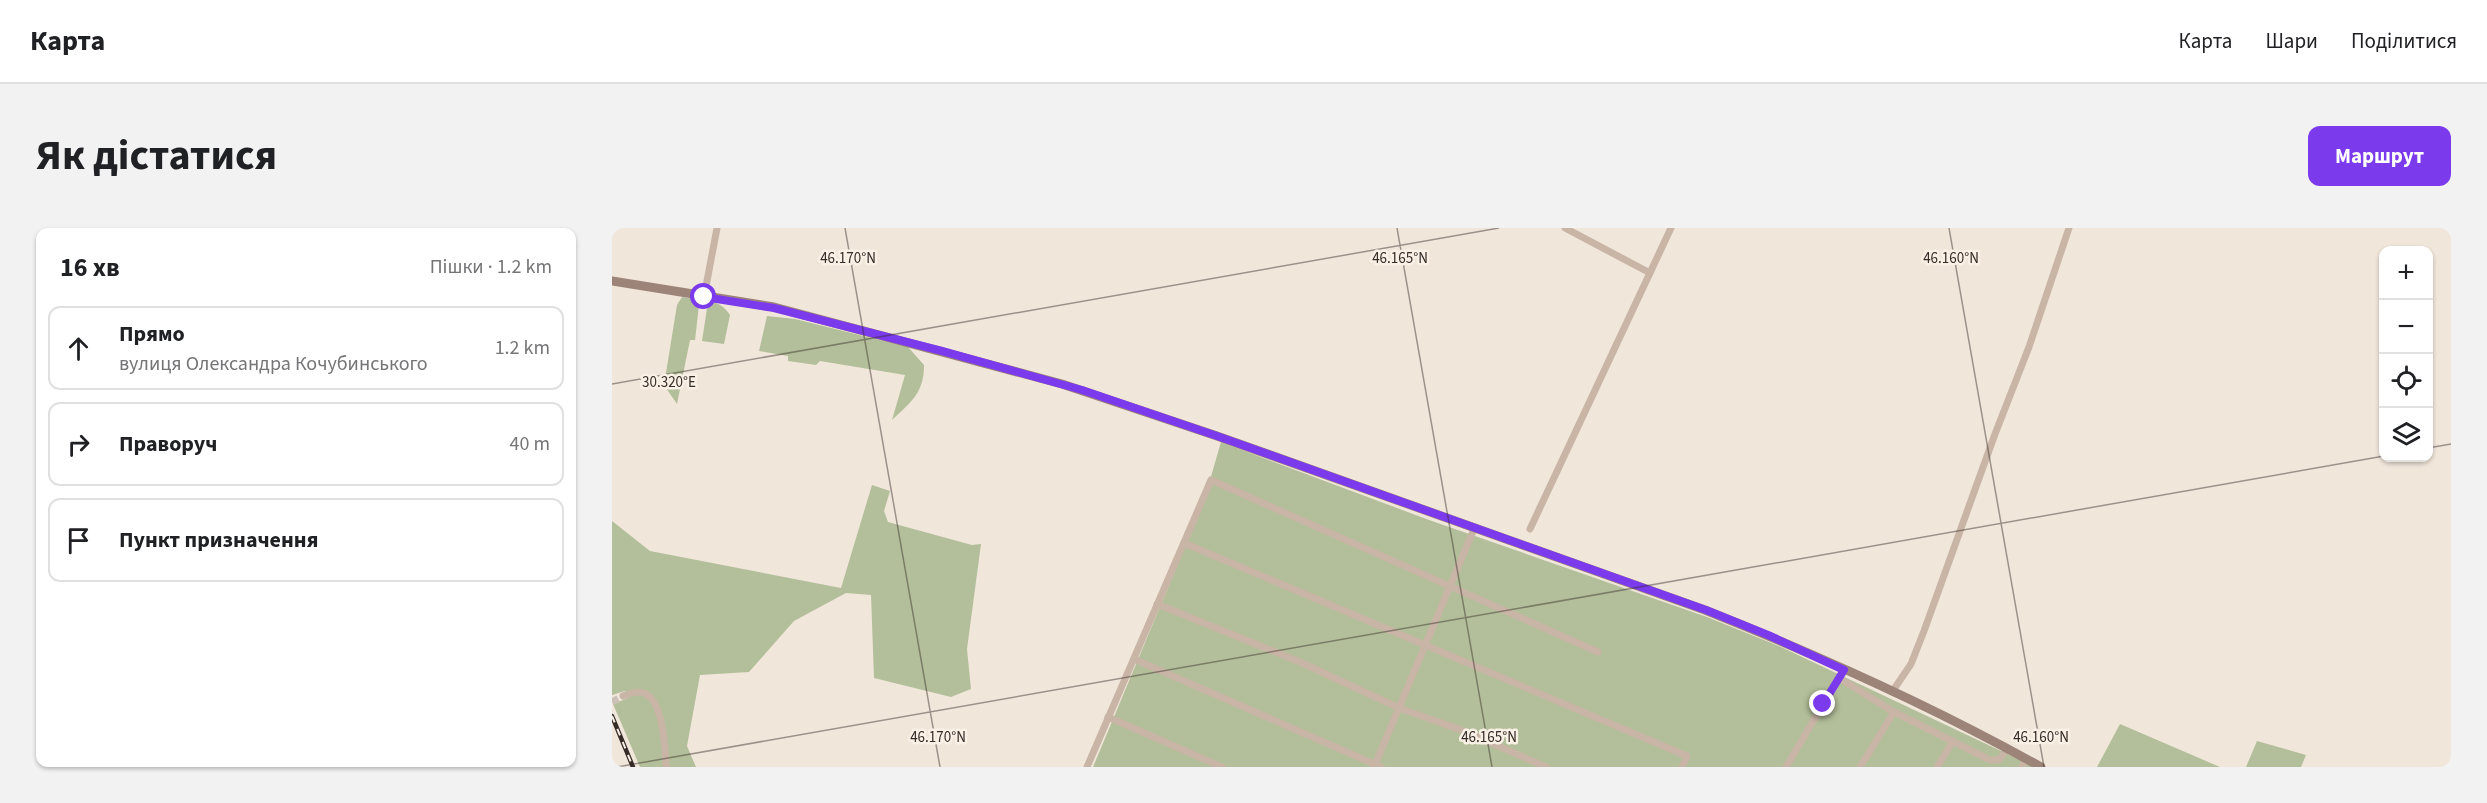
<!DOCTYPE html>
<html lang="uk">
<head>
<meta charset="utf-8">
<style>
	:root { --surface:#fff; --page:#f2f2f2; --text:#202124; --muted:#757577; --line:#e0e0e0; --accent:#7c3aed }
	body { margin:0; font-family:"Source Sans 3",sans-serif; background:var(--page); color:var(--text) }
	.controls { position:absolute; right:18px; top:18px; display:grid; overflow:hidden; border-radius:12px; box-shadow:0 2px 4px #0004 }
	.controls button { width:54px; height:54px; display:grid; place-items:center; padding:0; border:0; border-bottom:2px solid var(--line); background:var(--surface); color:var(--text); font:30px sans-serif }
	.stop { position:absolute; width:18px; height:18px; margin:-14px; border:4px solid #7c3aed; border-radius:50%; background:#fff }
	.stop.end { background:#7c3aed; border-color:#fff; box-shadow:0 2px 6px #0008 }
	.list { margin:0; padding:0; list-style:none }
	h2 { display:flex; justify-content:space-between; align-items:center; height:78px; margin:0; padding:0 24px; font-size:26px }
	h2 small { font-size:20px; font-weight:400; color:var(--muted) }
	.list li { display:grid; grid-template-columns:39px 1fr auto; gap:18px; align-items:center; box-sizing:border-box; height:84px; margin:0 12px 12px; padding:0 12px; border:2px solid var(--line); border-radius:12px }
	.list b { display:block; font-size:22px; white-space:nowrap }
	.list p { margin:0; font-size:20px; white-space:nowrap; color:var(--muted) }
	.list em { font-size:20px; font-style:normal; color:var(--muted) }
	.icon { flex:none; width:33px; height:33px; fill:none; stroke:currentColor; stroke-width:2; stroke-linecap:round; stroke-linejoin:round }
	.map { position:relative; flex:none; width:1839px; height:539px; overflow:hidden; border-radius:12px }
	header { display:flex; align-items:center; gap:36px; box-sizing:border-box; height:84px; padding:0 30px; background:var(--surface); border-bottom:2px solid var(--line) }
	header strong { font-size:28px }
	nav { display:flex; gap:33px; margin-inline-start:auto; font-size:21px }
	.intro { display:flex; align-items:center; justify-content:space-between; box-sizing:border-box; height:144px; padding:0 36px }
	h1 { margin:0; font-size:42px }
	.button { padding:15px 27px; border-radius:12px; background:var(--accent); color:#fff; font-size:21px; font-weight:700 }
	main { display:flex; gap:36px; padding:0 36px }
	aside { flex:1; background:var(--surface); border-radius:12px; box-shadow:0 2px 4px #0004 }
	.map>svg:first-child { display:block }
	.green { fill:#b3bf9a }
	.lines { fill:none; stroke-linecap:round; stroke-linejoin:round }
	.street-tunnel { stroke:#cbc1b6; stroke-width:7; stroke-dasharray:7 3.5; stroke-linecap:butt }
	.street { stroke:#c8b5a6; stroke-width:7 }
	.secondary { stroke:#9c8478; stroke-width:9 }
	.rail-casing { stroke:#352b27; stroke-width:4.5 }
	.rail { stroke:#f9f0e6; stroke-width:2; stroke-dasharray:7; stroke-linecap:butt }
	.route { stroke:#7c3aed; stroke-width:8 }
	.ticks { fill:none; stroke:#352b27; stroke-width:1.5; stroke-opacity:0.45 }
	.ticks-label { font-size:15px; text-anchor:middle; fill:#352b27; stroke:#f9f0e6; stroke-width:5; stroke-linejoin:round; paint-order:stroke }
</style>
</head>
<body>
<header>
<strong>Карта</strong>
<nav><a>Карта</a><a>Шари</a><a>Поділитися</a></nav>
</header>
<div class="intro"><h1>Як дістатися</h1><a class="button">Маршрут</a></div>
<main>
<aside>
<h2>16 хв<small>Пішки · 1.2 km</small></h2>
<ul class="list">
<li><svg class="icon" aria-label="ahead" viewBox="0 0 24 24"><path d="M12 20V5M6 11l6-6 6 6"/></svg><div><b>Прямо</b><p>вулиця Олександра Кочубинського</p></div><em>1.2 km</em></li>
<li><svg class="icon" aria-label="right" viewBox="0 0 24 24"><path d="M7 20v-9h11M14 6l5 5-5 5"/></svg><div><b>Праворуч</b></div><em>40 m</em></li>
<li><svg class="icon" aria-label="arrive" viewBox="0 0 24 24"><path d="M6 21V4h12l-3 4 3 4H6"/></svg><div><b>Пункт призначення</b></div></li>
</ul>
</aside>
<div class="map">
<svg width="1839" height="539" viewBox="0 0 1839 539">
	<rect width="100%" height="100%" fill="#f1e6da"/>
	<g class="green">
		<polygon points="70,69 82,71 87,77 83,112 78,112 65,176 52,157 65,77"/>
		<path d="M96 74C105 73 113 79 118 87L112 116 90 113Z"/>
		<path d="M155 88 183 91 296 119 312 137C312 165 299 174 280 192L293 147 208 133 204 137 176 133V128L147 123Z"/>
		<polygon points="609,214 817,292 1095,389 1169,419 1423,539 481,539 591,276"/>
		<polygon points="260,257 278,263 272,283 276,294 360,317 369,316 355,421 359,461 339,469 262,450 259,367 234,365 182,393 137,444 88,447 75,518 84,539 28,539 1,476 16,470 13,463 0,467 0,293 38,323 229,360"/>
		<polygon points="1508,496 1608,539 1485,539"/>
		<polygon points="1645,513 1694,527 1689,539 1634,539"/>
	</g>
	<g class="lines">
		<polyline class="street-tunnel" points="0,474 11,468"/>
		<g class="street">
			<polyline points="953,0 1038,45"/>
			<polyline points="92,69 105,0"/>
			<polyline points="918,301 1059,0"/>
			<polyline points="572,315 1075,528 1070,539"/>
			<polyline points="545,376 688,434 787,480 852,503 934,539"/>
			<polyline points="522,431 769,539"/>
			<polyline points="1227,450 1282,484 1378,532 1387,532 1395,521"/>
			<polyline points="1280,464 1299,436 1312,403 1383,206 1417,119 1457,0"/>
			<path d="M11 468C15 467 21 464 25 464 52 462 53 521 54 539"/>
			<polyline points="496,489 610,539"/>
			<polyline points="475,539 599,252 986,424"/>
			<polyline points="762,539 862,301"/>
			<polyline points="1174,539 1228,448"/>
			<polyline points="1248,539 1282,484"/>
			<polyline points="1325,539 1341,513"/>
			<polyline points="1410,539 1414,531"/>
		</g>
		<path class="secondary" d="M0 53 162 79 450 156 605 208 1093 382C1208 428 1322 479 1429 539"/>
		<g class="rail-casing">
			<polyline id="rail" points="0,488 21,539"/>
		</g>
		<use href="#rail" class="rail"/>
	</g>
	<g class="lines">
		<polyline class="route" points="92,69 162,80 330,123 470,162 605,208 1094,382 1156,407 1232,442 1211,476"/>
	</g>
	<path class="ticks" d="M233 0 328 539M785 0 880 539M1337 0 1432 539M0 156 887 0M1816 220 1839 216M5 539 1772 228"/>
	<g class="ticks-label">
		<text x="236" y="35">46.170°N</text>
		<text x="788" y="35">46.165°N</text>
		<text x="1339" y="35">46.160°N</text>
		<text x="57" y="159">30.320°E</text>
		<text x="326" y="514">46.170°N</text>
		<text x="877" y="514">46.165°N</text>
		<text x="1429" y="514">46.160°N</text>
	</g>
</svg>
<div class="controls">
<button>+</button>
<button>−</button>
<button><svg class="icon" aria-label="locate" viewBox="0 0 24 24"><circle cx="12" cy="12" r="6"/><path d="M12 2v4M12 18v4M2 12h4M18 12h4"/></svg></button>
<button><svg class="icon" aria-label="layers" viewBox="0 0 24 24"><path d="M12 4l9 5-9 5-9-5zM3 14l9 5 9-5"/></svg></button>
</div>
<div class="stop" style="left:92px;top:69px"></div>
<div class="stop end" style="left:1211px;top:476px"></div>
</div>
</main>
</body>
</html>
